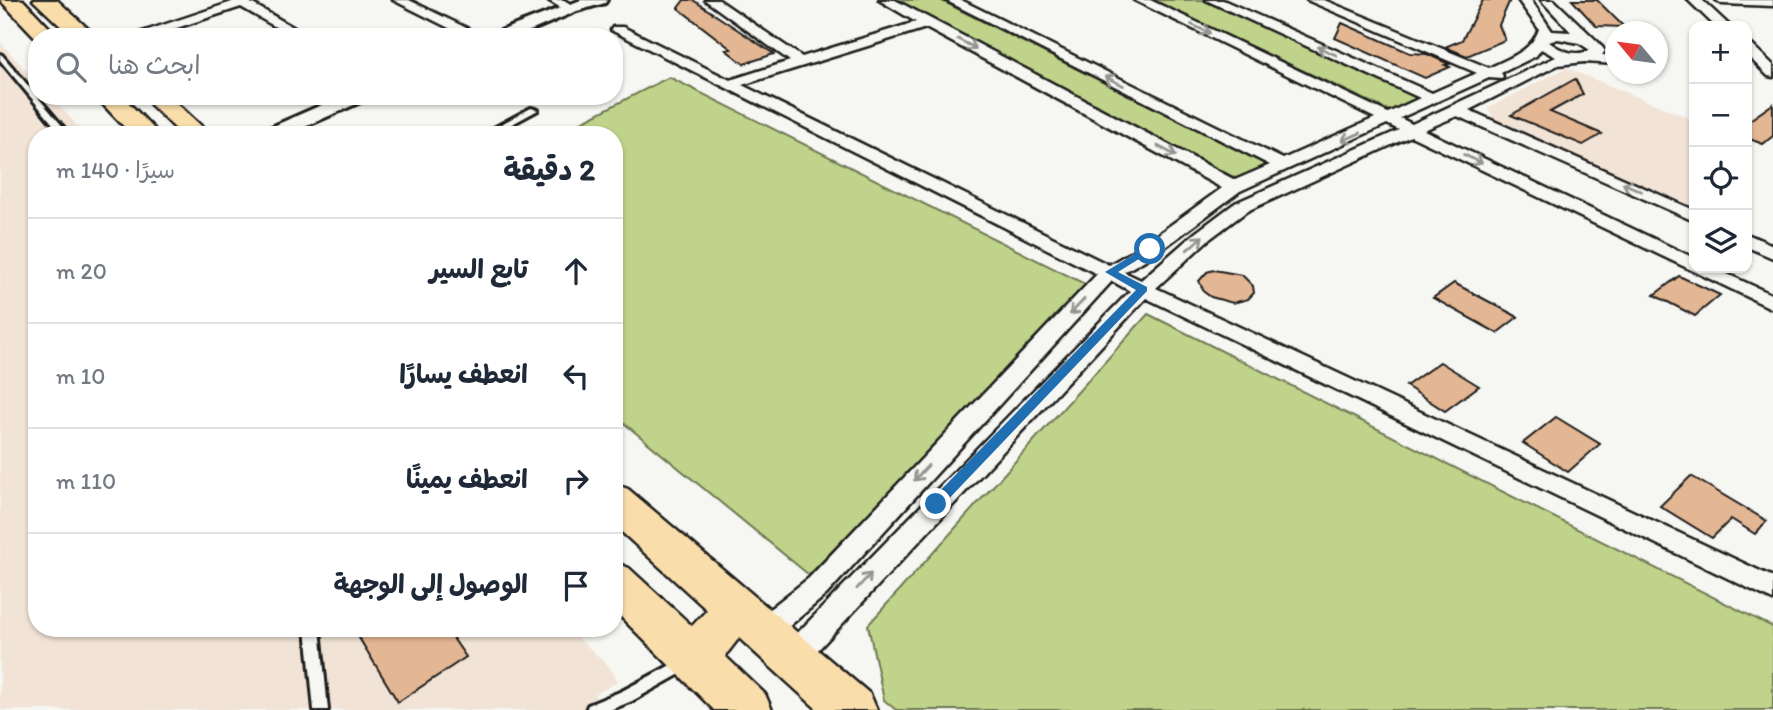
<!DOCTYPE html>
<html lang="ar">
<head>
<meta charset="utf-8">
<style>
	:root { --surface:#fff; --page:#f6f6f7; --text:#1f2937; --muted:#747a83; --line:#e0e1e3 }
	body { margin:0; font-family:Itim,"Playpen Sans Arabic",sans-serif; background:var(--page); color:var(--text); direction:rtl }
	.controls { position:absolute; right:21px; top:21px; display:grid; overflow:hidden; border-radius:14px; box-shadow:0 2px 5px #0004 }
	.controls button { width:63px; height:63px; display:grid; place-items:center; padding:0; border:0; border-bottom:2px solid var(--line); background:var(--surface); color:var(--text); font:35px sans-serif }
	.compass { position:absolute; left:1605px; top:21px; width:63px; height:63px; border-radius:50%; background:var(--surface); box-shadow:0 2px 5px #0004; rotate:299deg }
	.stop { position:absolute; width:21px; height:21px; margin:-16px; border:5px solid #1f6fb2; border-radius:50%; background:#fff }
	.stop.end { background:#1f6fb2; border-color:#fff; box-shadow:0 2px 7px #0008 }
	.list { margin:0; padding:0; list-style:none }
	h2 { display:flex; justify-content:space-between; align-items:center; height:91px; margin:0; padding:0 28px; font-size:30px }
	h2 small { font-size:23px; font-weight:400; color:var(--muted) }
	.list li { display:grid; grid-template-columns:46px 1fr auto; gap:21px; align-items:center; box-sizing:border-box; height:105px; padding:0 28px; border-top:2px solid var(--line) }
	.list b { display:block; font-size:26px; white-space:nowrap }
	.list em { font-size:23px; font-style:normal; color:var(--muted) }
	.icon { flex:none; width:38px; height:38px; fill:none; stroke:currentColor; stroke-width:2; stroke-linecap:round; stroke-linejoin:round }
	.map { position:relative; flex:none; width:1773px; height:710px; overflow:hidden; direction:ltr }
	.search { position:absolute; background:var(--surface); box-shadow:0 2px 5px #0004; left:28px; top:28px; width:595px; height:77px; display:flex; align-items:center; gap:18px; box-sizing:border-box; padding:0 24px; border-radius:28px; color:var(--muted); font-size:26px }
	.panel { position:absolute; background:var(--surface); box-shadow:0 2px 5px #0004; left:28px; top:126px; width:595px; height:511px; border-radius:28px; direction:rtl }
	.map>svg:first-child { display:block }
	.built { fill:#f1e3d6 }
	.green { fill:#bfd48a; stroke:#6e7853; stroke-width:2 }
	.building { fill:#e4b794; stroke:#1c1c1c; stroke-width:2 }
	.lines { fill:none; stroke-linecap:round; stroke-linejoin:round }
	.service-casing { stroke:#1c1c1c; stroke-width:6 }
	.minor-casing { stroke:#1c1c1c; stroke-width:5 }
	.tertiary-casing { stroke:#1c1c1c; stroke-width:6 }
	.trunk-casing { stroke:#1c1c1c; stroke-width:5 }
	.service { fill:#f6f6f2; fill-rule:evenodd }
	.minor { fill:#f6f6f2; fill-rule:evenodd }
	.tertiary { fill:#f6f6f2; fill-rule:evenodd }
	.trunk { fill:#f9deab; fill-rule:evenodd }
	.oneway { stroke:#949492 }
	.route { fill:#1f6fb2 }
</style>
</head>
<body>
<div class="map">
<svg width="1773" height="710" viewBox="0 0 1773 710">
	<rect width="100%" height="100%" fill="#f6f6f2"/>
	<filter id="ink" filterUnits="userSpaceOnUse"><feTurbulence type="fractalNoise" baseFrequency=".0143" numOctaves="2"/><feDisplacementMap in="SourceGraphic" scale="14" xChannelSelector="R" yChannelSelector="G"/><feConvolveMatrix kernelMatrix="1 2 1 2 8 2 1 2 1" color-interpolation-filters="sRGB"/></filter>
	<g filter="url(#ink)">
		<g class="built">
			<polygon points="0,42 37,82 37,96 50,96 86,135 37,135 37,628 567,628 609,666 618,682 595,694 597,710 0,710"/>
			<polygon points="1566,68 1694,120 1694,204 1691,206 1494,120 1488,108"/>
		</g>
		<g class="green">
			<polygon points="897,0 940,0 1267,165 1239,180"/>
			<polygon points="1152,0 1203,0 1422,98 1392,112"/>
			<polygon points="669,77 1089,286 809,575 614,415 614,135 556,135"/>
			<polygon points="1148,314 1773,627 1773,710 896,710 884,700 868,625"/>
		</g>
		<g class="building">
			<polygon points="684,0 693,0 774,54 744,64 726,50 731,49 678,8"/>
			<polygon points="1483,0 1510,0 1499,25 1505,40 1467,56 1445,47 1462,40"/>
			<polygon points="1572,0 1597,0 1624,27 1596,26"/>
			<polygon points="1342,23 1410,53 1427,54 1449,64 1445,65 1450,67 1425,78 1335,38"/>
			<polygon points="1575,79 1583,94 1550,112 1602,134 1583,145 1511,115"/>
			<polygon points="1773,104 1773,136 1763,144 1747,138 1747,122"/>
			<polygon points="1214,270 1242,275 1253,286 1254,293 1248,299 1233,303 1211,297 1204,292 1199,281 1207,272"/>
			<polygon points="1679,276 1720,295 1695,316 1654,295"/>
			<polygon points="1454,283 1518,317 1497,333 1433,298"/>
			<polygon points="1440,362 1479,386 1445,411 1406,386"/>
			<polygon points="1556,417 1600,444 1568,472 1523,443"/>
			<polygon points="1691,476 1698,480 1767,521 1755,534 1731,519 1712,538 1660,506"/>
			<polygon points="353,628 446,628 466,657 398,702"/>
		</g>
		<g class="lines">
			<g class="service-casing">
				<g id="service">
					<polygon points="0,54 2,55 70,135 62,135 0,60"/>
					<polygon points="531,108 538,110 492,135 481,135"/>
					<polygon points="306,628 320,628 328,710 314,710"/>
					<polygon points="684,658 689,659 691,664 689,669 632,701 610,710 586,710 588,705 622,691"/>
				</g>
			</g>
			<g class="minor-casing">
				<g id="minor">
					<polygon points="231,0 246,0 310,37 293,37 241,7 149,37 127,37 232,2"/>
					<polygon points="393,0 409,0 485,37 467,37"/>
					<polygon points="548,0 564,0 577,8 576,11 566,11"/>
					<path d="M705 0H719L802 57 916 22 879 0H895L1235 180 1270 165 945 0H961L1283 159 1375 118 1134 0H1150L1388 113 1420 98 1206 0H1223L1432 93 1477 73 1307 0H1324L1489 68C1509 58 1531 52 1539 29L1518 0H1531L1552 31 1571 32 1541 0H1554L1599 43 1605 51 1602 55 1616 56V64L1584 62 1558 65 1469 110 1694 210V221L1457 116 1424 130 1694 258V268H1714L1773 295V309L1411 136 1247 211 1207 241 1156 288 1773 577V600L1146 298 803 666 793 670 783 666 779 657 783 648 1130 291 1112 281 827 594 773 640 763 643 753 640 749 631 753 622 809 578 1097 274 611 30 613 27H623L730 80 790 61ZM926 28 1222 188 1143 245 1109 265 742 85ZM1558 39 1579 43 1590 50C1576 57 1561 51 1549 42ZM1541 49 1556 57 1412 124 1400 118 1489 78 1501 79 1503 76 1501 73 1536 56ZM1387 124 1399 130 1235 203 1195 233 1141 280 1124 272 1157 253 1240 191Z"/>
					<polygon points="1688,0 1702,0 1730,26 1715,26"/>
					<polygon points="1716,0 1773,0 1773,6 1722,4"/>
					<polygon points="1747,44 1752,45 1773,65 1773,77 1768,76 1747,55"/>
					<polygon points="1747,234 1773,245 1773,258 1747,247"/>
				</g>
			</g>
			<g class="tertiary-casing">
				<g id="tertiary">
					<polygon points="581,0 607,0 605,3 577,11 516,37 493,37 495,33"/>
					<polygon points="342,96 367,96 365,100 286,135 259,135 262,131"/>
				</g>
			</g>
			<g class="trunk-casing">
				<g id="trunk">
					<polygon points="0,0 23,0 58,37 37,37 37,39"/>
					<polygon points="33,0 57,0 97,37 72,37"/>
					<polygon points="95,96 122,96 160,135 132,135"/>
					<polygon points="142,96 169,96 211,135 182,135"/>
					<polygon points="614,484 628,489 870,694 877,710 818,710 739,638 725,656 765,694 772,710 714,710 614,610 614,562 629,568 692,626 707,610 614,525"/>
				</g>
			</g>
			<use href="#service" class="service"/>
			<use href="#minor" class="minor"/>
			<use href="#tertiary" class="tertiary"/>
			<use href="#trunk" class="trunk"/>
		</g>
		<defs><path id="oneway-shaft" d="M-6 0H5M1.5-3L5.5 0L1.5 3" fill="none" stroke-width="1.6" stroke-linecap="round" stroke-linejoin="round" transform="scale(1.75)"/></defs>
		<g class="oneway">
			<use href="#oneway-shaft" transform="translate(1201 29) rotate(25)"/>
			<use href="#oneway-shaft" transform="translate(967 44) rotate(28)"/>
			<use href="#oneway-shaft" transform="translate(1327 51) rotate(-156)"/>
			<use href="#oneway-shaft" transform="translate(1114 81) rotate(-154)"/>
			<use href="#oneway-shaft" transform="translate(1351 137) rotate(157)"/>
			<use href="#oneway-shaft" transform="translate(1167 151) rotate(28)"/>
			<use href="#oneway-shaft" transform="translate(1473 159) rotate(26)"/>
			<use href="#oneway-shaft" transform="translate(1632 187) rotate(-156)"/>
			<use href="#oneway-shaft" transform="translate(1195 243) rotate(-41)"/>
			<use href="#oneway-shaft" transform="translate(1077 307) rotate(133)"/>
			<use href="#oneway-shaft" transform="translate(921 473) rotate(133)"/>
			<use href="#oneway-shaft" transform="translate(864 581) rotate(-47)"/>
		</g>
	</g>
	<polygon class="route" points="1146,247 1155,249 1118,272 1147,287 1147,291 940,508 931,508 931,500 1136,290 1105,272"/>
</svg>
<div class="controls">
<button>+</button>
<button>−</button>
<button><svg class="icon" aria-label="locate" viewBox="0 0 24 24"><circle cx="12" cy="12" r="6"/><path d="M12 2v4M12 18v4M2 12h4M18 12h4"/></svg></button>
<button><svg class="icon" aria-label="layers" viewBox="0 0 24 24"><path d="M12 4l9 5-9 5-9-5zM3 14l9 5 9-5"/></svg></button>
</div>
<svg class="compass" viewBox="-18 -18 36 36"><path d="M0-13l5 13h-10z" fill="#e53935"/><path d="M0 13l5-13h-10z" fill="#747a83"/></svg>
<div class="stop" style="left:1150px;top:249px"></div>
<div class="stop end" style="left:936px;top:504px"></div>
<div class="search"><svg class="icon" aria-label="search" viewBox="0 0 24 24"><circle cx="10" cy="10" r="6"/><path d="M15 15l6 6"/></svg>ابحث هنا</div>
<section class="panel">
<h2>2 دقيقة<small>سيرًا · 140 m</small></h2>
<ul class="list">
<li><svg class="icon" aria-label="ahead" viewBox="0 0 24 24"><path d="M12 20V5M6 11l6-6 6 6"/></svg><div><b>تابع السير</b></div><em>20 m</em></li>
<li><svg class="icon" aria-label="left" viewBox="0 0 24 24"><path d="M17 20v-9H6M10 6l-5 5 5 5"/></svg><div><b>انعطف يسارًا</b></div><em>10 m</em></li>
<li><svg class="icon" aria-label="right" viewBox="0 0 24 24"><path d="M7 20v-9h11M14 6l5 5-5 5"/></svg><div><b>انعطف يمينًا</b></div><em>110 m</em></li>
<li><svg class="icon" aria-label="arrive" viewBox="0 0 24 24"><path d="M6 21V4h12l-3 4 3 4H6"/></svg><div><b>الوصول إلى الوجهة</b></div></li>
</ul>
</section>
</div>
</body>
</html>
